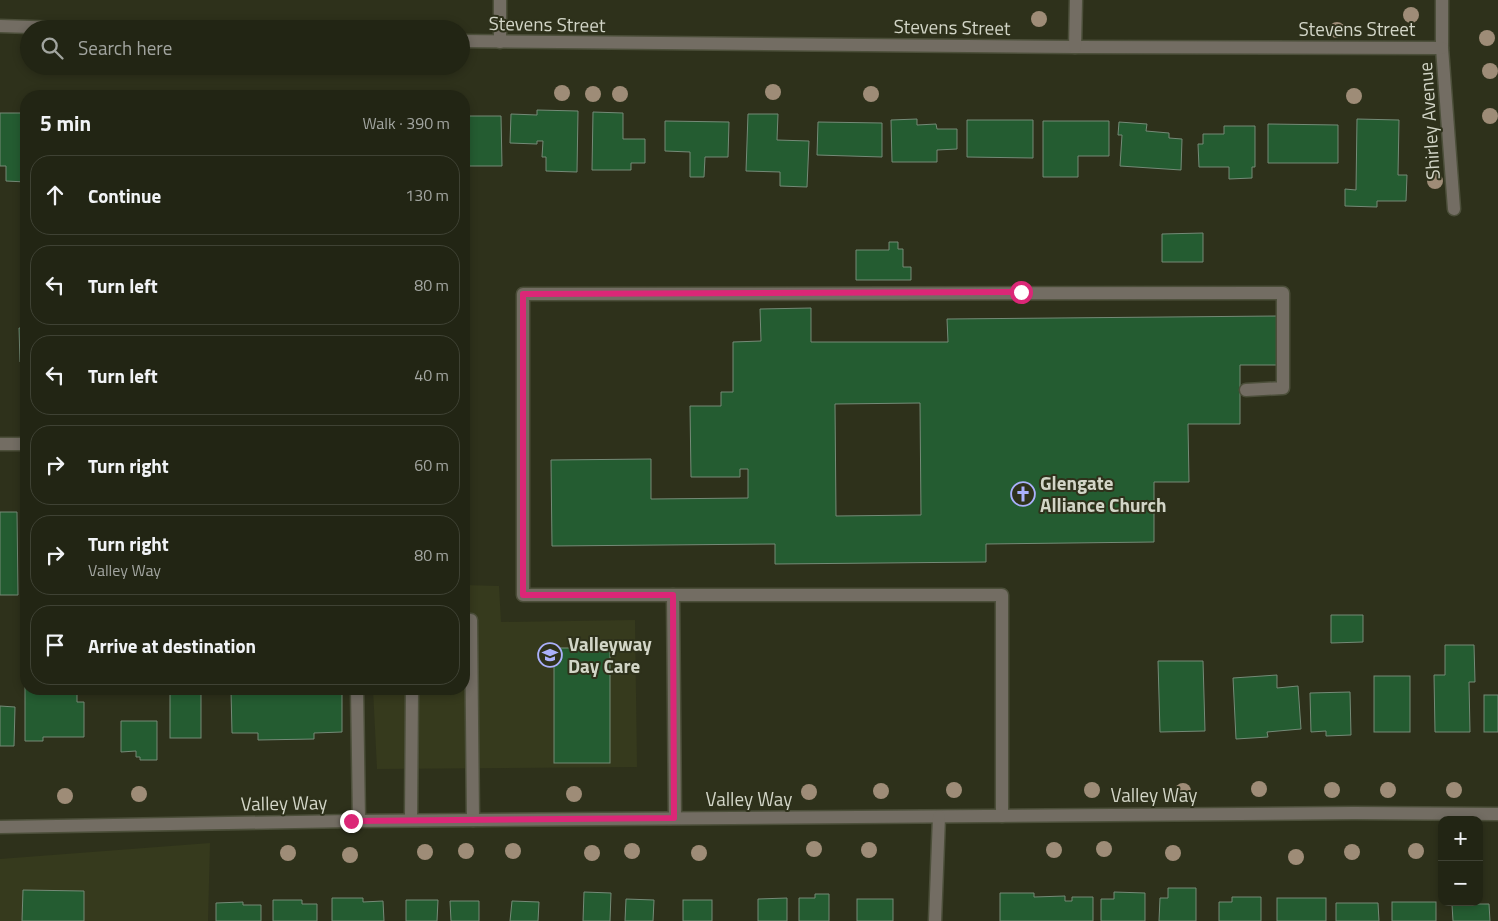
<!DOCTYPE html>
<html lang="en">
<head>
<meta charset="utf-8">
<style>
	:root { --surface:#222514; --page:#2a2d1d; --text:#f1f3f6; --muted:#a2a5a0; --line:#3f4234 }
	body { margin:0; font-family:"Titillium Web",sans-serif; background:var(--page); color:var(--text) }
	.controls { position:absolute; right:15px; bottom:15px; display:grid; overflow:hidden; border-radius:10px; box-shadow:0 2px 8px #0003 }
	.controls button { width:45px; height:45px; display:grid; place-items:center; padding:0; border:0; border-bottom:1px solid var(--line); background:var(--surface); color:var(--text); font:25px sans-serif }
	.stop { position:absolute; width:15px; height:15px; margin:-11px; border:4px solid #db2777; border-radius:50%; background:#fff }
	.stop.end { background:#db2777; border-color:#fff; box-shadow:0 1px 5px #0008 }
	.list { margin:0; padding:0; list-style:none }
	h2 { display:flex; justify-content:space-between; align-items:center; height:65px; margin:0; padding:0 20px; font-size:21px }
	h2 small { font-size:16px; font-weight:400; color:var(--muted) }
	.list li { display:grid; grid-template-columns:32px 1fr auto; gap:15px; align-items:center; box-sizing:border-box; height:80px; margin:0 10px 10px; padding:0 10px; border:1px solid var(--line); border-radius:20px }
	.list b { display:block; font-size:19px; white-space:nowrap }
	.list p { margin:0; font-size:16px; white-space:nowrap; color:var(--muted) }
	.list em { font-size:16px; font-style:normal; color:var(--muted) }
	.icon { flex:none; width:28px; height:28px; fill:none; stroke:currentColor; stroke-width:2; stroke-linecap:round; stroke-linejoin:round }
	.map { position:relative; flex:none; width:1498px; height:921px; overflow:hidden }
	.search { position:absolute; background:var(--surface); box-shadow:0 2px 8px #0003; left:20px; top:20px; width:450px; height:55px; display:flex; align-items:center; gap:12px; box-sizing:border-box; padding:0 18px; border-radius:28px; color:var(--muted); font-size:19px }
	.panel { position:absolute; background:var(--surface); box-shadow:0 2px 8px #0003; left:20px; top:90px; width:450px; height:605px; border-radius:20px }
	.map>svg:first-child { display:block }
	.built { fill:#363a1d }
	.building { fill:#245c31; stroke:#748a77; fill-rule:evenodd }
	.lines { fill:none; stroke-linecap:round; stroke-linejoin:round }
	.minor-casing { stroke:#4c4f3a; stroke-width:15 }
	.minor { stroke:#736d63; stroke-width:12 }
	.tree { fill:#9e8c77 }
	.route { stroke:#db2777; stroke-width:6 }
	.labels { text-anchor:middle; stroke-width:4; stroke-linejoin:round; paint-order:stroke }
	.street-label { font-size:19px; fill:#d2d5c7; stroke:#2e311b }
	.poi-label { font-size:19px; font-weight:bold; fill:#d2d5c7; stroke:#2e311b; text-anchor:start }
</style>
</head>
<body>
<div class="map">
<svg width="1498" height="921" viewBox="0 0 1498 921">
	<rect width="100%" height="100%" fill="#2e311b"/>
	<g class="built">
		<polygon points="464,585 499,586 501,622 635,620 637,767 377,769 373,689 464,689"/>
		<polygon points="210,843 208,921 0,921 0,859"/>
	</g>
	<g class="building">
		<polygon points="537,110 578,111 577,172 546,171 546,157 542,157 543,141 537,141 537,144 510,143 511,114 537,115"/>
		<polygon points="593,112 623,113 623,139 645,139 645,163 631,163 631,170 592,170"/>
		<polygon points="0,113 26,113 26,182 6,181 6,166 0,166"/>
		<polygon points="748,114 778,114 777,140 809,141 807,187 780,186 780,172 746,171"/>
		<polygon points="464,116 501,116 502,166 464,166"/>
		<polygon points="917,119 917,125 936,124 937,129 957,129 957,149 937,150 937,162 892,162 891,120"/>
		<polygon points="1357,119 1399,120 1398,175 1407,175 1406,201 1377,201 1377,207 1345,206 1345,189 1356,190"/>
		<polygon points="967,120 1033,120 1033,158 967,157"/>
		<polygon points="665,121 729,122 728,157 705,157 704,177 690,177 690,152 665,151"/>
		<polygon points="1043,121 1109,121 1109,156 1078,156 1078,177 1043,177"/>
		<polygon points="818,122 882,123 882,157 817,155"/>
		<polygon points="1119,122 1147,124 1146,131 1169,133 1169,138 1182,139 1181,170 1120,166 1122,135 1118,135"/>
		<polygon points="1268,124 1338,125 1338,163 1268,163"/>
		<polygon points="1224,126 1255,126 1255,167 1252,167 1252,178 1229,179 1229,167 1199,167 1198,144 1203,144 1203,134 1224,134"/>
		<polygon points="1203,233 1203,262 1162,262 1162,234"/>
		<polygon points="889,242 898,242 898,249 903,249 903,267 911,267 911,280 856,280 856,250 889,250"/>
		<path d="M811 308V342H948L947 319 1278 316 1279 365H1240V424H1188L1189 482H1154V542L986 544V562L775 564V544L552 546 551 460 651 459V499L748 498V469H740V477H691L690 406H721V392H733V342L761 341 760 309ZM920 403 921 515 836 516 835 404Z"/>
		<polygon points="19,328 26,328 26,362 20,362"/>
		<polygon points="0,512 17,512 18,595 0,595"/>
		<polygon points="1331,615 1363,615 1363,642 1331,643"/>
		<polygon points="1445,645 1474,645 1475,682 1469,682 1470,732 1435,732 1434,675 1445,675"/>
		<rect x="554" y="648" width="56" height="115"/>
		<polygon points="1158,661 1203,661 1205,731 1160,732"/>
		<polygon points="25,665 26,665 26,689 77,689 77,702 84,702 84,737 43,737 43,741 25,741"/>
		<polygon points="1277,675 1277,688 1298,686 1301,729 1267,732 1268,737 1236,739 1233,678"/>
		<rect x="1374" y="676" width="36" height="56"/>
		<rect x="170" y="689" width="31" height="49"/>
		<polygon points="259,689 342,690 342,732 314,733 314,739 258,740 258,733 232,733 231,691 259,691"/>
		<polygon points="1350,692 1351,735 1326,736 1326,731 1311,732 1310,693"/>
		<rect x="1484" y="695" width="14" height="37"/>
		<polygon points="0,706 15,707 14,746 0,746"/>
		<polygon points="121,721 157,721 157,760 140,760 140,757 136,757 136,751 121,752"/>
		<polygon points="1168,888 1196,888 1196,921 1159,921 1160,898 1168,898"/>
		<polygon points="23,890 84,891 84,921 22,921"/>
		<polygon points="584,892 611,893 610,921 583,921"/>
		<polygon points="1114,892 1145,893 1145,921 1101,921 1101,899 1114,899"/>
		<polygon points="1000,893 1034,893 1034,897 1065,896 1065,901 1072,901 1072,897 1093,897 1093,921 1000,921"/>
		<polygon points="815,894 829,894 829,921 799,921 799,898 815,898"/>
		<polygon points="1232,897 1261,897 1261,921 1219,921 1219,902 1232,902"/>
		<polygon points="332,898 363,898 363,902 383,901 384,921 332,921"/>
		<polygon points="787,898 787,921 758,921 758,899"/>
		<rect x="1277" y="898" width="49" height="23"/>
		<polygon points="626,899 654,900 653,921 625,921"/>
		<rect x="857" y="899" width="36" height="22"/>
		<polygon points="273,900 302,900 302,904 317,904 317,921 273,921"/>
		<polygon points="406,900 438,900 437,921 406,921"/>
		<rect x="683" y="900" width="29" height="21"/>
		<polygon points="450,901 479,901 479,921 451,921"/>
		<polygon points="512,901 539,902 538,921 510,921"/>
		<polygon points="243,902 243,905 261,905 261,921 216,921 216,903"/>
		<rect x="1392" y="902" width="44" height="19"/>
		<polygon points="1463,902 1477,902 1477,904 1489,904 1490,921 1453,921 1452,905 1464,905"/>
		<polygon points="1336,903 1378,903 1379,921 1336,921"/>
	</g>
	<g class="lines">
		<g class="minor-casing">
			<g id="minor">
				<polyline points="500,0 500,42"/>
				<polyline points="1442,0 1442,48 1454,209"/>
				<polyline points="0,26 92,29"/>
				<polyline points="461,41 1075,47 1442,48"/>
				<polyline points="1075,47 1076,0"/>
				<polyline points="0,444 26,444"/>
				<polyline points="673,595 675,818"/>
				<polyline points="464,620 471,620 473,820"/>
				<polyline points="357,689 359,821"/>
				<polyline points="1002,816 1002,595 523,595 523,294 1283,293 1283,388 1246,390"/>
				<polyline points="411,820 412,689"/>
				<polyline points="0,827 351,821 1354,813 1498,814"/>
				<polyline points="935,921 939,817"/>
			</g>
		</g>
		<use href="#minor" class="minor"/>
	</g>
	<g class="tree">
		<circle cx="1411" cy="15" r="8"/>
		<circle cx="1039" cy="19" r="8"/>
		<circle cx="1337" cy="30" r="8"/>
		<circle cx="1487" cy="38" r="8"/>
		<circle cx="1490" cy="71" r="8"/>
		<circle cx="773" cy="92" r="8"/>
		<circle cx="562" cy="93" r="8"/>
		<circle cx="593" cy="94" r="8"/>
		<circle cx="620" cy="94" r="8"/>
		<circle cx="871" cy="94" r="8"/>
		<circle cx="1354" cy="96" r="8"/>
		<circle cx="1490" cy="116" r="8"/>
		<circle cx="1435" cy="181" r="8"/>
		<circle cx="1259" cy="789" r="8"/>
		<circle cx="954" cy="790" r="8"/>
		<circle cx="1092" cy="790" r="8"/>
		<circle cx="1332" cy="790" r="8"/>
		<circle cx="1388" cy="790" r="8"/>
		<circle cx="1454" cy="790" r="8"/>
		<circle cx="881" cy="791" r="8"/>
		<circle cx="1183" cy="791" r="8"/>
		<circle cx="809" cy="792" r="8"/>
		<circle cx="139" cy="794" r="8"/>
		<circle cx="574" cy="794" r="8"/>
		<circle cx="65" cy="796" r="8"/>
		<circle cx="814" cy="849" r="8"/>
		<circle cx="1104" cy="849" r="8"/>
		<circle cx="869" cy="850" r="8"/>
		<circle cx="1054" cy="850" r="8"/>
		<circle cx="466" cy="851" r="8"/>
		<circle cx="513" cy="851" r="8"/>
		<circle cx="632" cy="851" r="8"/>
		<circle cx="1416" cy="851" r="8"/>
		<circle cx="425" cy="852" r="8"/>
		<circle cx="1352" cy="852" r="8"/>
		<circle cx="288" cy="853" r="8"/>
		<circle cx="592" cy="853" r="8"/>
		<circle cx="699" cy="853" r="8"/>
		<circle cx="1173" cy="853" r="8"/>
		<circle cx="350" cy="855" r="8"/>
		<circle cx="1296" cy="857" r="8"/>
	</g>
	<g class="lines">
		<polyline class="route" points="351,821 674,818 673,595 523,595 523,294 1021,292"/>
	</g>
	<defs>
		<g id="church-ring" transform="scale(1.25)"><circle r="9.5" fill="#2e311b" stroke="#aab0fb" stroke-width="1.5"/><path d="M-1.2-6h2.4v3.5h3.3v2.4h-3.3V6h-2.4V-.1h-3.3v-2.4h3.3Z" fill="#aab0fb"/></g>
		<g id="school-ring" transform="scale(1.25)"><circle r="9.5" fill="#2e311b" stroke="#aab0fb" stroke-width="1.5"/><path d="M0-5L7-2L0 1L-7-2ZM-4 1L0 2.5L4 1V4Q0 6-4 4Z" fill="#aab0fb"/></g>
	</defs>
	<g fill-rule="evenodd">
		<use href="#church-ring" x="1023" y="494"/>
		<use href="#school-ring" x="550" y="655"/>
	</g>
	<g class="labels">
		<g class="street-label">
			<text transform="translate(547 24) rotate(1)" y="7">Stevens Street</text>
			<text transform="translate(952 27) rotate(1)" y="7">Stevens Street</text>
			<text x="1357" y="36">Stevens Street</text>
			<text transform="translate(1429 121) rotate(-94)" y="7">Shirley Avenue</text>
			<text x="1154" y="802">Valley Way</text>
			<text x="749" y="806">Valley Way</text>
			<text transform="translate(284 803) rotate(-1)" y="7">Valley Way</text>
		</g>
		<g class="poi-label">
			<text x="1040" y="490">Glengate<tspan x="1040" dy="22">Alliance Church</tspan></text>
			<text x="568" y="651">Valleyway<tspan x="568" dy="22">Day Care</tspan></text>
		</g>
	</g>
</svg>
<div class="controls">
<button>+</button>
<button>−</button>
</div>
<div class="stop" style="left:1021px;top:292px"></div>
<div class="stop end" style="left:351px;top:821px"></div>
<div class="search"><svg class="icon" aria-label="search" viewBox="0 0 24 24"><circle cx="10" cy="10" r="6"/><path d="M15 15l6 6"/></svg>Search here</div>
<section class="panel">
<h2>5 min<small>Walk · 390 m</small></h2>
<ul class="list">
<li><svg class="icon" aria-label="ahead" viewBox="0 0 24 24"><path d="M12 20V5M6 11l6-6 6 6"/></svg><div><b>Continue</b></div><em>130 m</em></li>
<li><svg class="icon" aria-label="left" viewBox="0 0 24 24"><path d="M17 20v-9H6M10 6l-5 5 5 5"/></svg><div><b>Turn left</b></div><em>80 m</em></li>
<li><svg class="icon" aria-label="left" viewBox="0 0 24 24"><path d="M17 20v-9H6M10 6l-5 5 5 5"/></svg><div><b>Turn left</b></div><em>40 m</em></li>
<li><svg class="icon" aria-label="right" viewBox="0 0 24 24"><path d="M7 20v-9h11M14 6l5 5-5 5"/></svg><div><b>Turn right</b></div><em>60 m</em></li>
<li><svg class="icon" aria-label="right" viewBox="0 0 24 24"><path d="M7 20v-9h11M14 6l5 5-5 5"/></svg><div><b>Turn right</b><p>Valley Way</p></div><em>80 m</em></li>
<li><svg class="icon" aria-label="arrive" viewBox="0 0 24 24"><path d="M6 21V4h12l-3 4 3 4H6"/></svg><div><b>Arrive at destination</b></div></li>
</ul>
</section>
</div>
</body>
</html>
